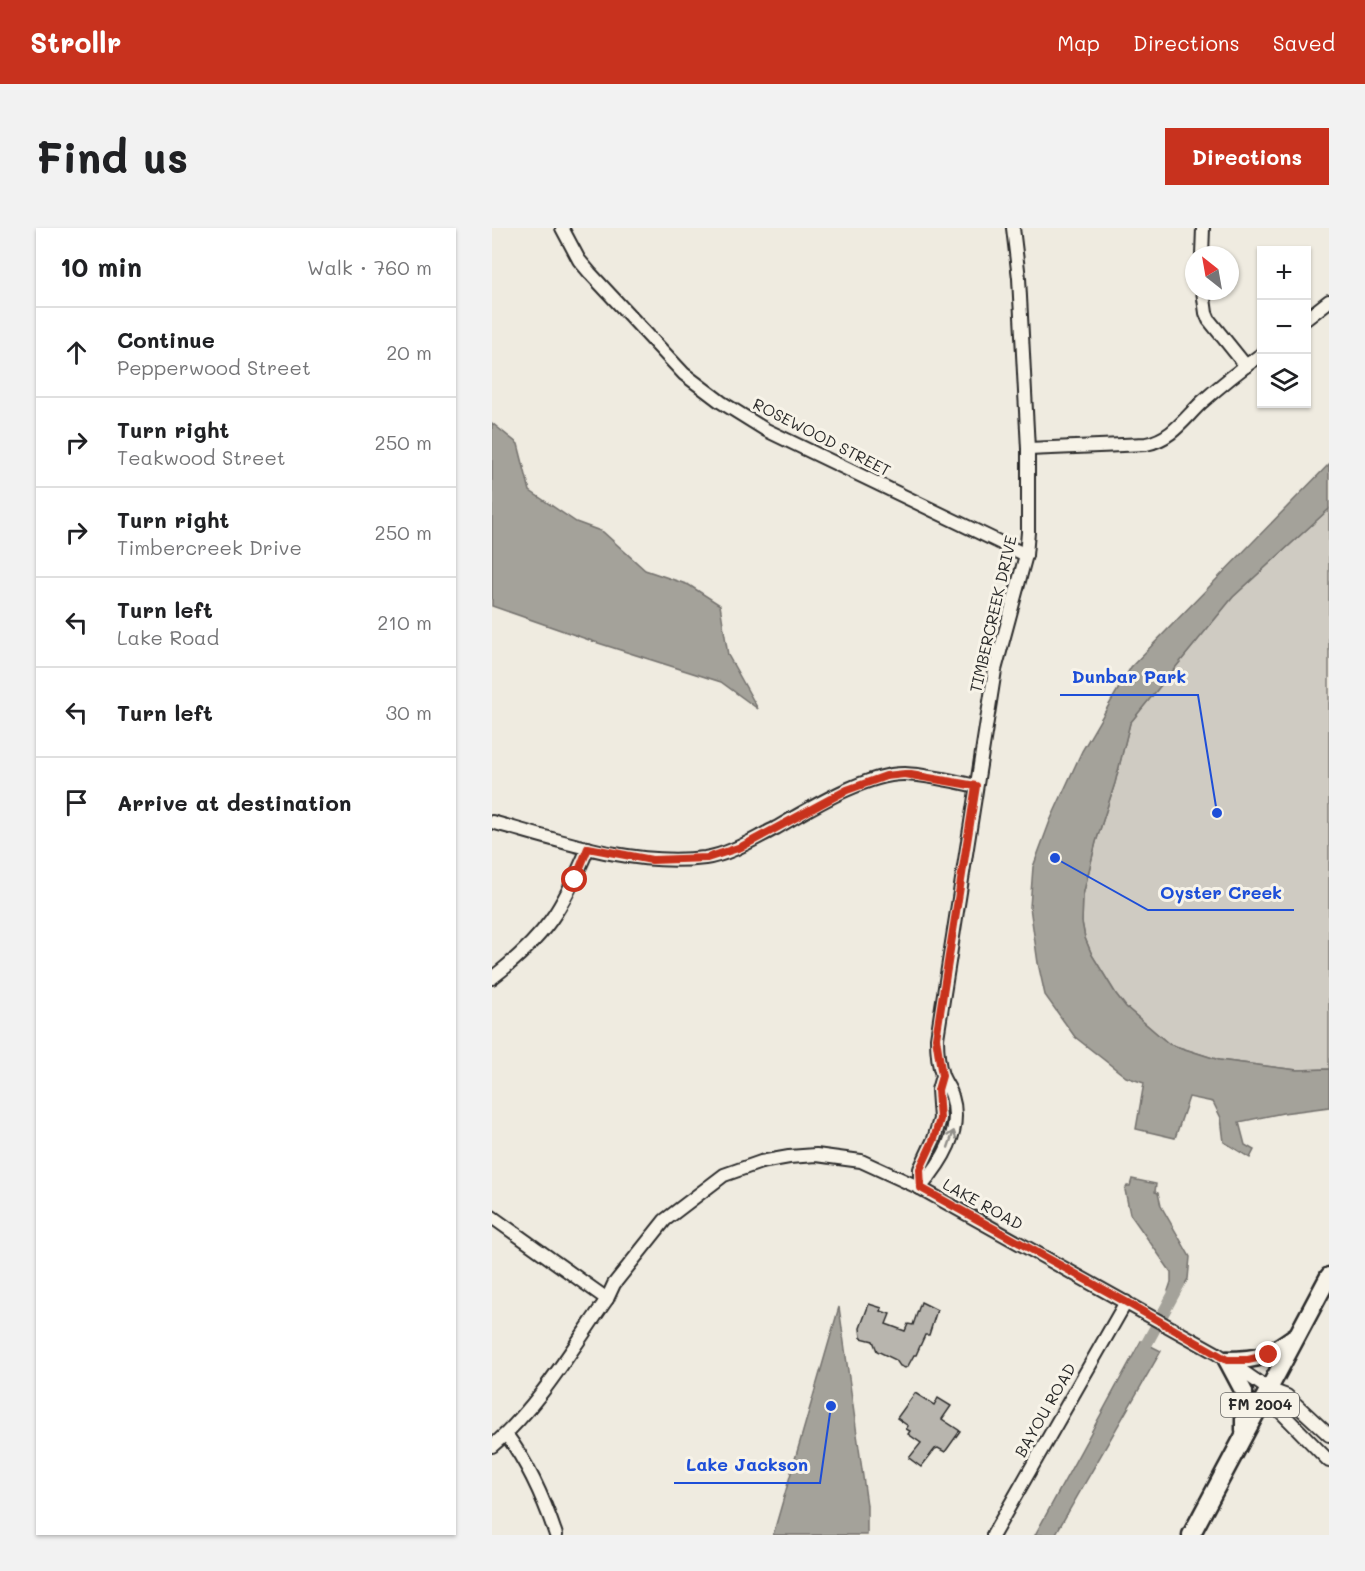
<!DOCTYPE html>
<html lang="en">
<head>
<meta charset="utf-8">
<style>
	:root { --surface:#fff; --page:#f2f2f2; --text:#202124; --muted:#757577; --line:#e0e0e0; --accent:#c8321e }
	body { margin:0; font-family:Mali,sans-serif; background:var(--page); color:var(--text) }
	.controls { position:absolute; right:18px; top:18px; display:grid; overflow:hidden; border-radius:0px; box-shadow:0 2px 4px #0004 }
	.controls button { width:54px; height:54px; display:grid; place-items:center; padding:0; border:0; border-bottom:2px solid var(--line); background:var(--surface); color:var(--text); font:30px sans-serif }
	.compass { position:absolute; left:693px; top:18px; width:54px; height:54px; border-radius:50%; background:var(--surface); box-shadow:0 2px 4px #0004; rotate:329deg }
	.stop { position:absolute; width:18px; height:18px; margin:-14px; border:4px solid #c8321e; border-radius:50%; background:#fff }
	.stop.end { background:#c8321e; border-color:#fff; box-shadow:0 2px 6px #0008 }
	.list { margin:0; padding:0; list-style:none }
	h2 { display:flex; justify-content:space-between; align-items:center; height:78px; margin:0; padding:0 24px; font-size:26px }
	h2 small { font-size:20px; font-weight:400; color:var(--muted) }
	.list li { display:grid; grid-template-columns:39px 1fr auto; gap:18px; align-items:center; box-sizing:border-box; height:90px; padding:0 24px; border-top:2px solid var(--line) }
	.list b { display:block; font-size:22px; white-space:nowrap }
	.list p { margin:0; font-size:20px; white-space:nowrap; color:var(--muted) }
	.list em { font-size:20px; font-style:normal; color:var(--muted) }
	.icon { flex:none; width:33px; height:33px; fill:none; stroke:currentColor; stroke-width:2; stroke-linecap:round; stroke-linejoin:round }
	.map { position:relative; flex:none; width:837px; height:1307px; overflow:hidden; border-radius:0px }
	header { display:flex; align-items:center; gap:36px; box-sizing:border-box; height:84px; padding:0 30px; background:var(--accent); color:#fff }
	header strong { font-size:28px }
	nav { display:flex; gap:33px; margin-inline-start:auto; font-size:21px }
	.intro { display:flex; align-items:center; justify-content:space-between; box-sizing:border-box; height:144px; padding:0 36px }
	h1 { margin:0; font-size:42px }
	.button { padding:15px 27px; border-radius:0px; background:var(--accent); color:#fff; font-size:21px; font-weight:700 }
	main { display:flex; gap:36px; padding:0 36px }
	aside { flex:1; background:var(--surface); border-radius:0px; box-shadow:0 2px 4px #0004 }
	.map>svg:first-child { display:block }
	.green { fill:#cfcbc2; stroke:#7d7b76; stroke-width:1.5 }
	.water { fill:#a4a29a; stroke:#74726e; stroke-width:1.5 }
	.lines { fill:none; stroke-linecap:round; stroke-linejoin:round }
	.canal { stroke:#a4a29a; stroke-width:12 }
	.building { fill:#b8b5ae; stroke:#2b2b2b; stroke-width:1.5 }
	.minor-casing { stroke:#2b2b2b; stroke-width:16 }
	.major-casing { stroke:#2b2b2b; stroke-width:21 }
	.minor { stroke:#f7f3e8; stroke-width:12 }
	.major { stroke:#f7f3e8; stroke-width:16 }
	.oneway { stroke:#918f8a }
	.route { stroke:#c8321e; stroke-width:8 }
	.labels { text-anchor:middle; stroke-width:6; stroke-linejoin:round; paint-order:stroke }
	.shield { fill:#f7f3e8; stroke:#686764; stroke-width:1.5 }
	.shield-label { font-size:15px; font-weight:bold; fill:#2b2b2b }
	.street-label { font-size:16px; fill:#2b2b2b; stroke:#f7f3e8 }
	.leader { fill:none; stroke:#1d4ed8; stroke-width:2 }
	.callout-dot { fill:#1d4ed8; stroke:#f7f3e8; stroke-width:2 }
	.callout-label { font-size:18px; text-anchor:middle; font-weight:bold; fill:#1d4ed8; stroke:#f7f3e8; stroke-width:6; stroke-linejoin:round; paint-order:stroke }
</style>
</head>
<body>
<header>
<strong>Strollr</strong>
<nav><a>Map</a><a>Directions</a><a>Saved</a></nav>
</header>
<div class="intro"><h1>Find us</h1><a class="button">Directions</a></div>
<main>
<aside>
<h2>10 min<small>Walk · 760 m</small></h2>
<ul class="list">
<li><svg class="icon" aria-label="ahead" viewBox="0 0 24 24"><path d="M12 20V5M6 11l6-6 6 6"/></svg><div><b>Continue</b><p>Pepperwood Street</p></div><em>20 m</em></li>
<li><svg class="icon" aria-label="right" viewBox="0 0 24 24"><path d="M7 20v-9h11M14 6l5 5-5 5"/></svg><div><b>Turn right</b><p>Teakwood Street</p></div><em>250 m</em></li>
<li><svg class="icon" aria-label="right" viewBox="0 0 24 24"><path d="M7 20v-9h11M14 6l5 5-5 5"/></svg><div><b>Turn right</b><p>Timbercreek Drive</p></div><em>250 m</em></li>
<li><svg class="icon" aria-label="left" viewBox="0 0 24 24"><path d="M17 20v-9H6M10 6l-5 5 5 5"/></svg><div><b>Turn left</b><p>Lake Road</p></div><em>210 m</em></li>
<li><svg class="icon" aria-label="left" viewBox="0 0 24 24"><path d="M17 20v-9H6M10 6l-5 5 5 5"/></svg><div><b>Turn left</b></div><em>30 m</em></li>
<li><svg class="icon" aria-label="arrive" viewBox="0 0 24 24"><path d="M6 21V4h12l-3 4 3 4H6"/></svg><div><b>Arrive at destination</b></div></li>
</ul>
</aside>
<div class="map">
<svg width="837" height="1307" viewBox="0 0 837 1307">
	<rect width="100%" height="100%" fill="#efebe0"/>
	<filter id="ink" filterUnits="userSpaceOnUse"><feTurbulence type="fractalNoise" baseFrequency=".0167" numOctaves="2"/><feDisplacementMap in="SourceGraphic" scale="12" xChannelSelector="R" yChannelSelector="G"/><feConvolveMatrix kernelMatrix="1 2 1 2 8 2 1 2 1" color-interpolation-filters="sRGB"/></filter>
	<g filter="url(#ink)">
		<polygon class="green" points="837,281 837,841 805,842 727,832 677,816 634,779 624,766 600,727 593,710 590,694 591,667 604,614 623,555 638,495 741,369"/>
		<g class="water">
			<polygon points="0,195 26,216 38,263 84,294 111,304 153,342 197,357 228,377 236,427 266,481 229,454 103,414 0,378"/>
			<polygon points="837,236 837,281 741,369 638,495 623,555 604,614 591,667 590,694 593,710 600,727 624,766 634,779 677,816 727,832 805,842 837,841 837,879 791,885 747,894 753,917 762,922 758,930 732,914 729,890 721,874 697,869 683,910 644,901 652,855 634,849 583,809 553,767 546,735 538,679 541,639 558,593 590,523 639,439"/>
			<polygon points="640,951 664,956 663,964 666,965 669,978 698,1029 696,1051 686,1067 680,1070 676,1063 679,1054 679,1044 638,986 633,962 635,958 638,958"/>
			<polygon points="347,1079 375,1277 375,1307 281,1307"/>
			<polygon points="649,1113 669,1123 563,1307 543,1307"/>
		</g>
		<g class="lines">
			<polyline class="canal" points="648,1128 687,1056"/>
		</g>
		<g class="building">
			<polygon points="429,1074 445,1082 437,1107 433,1107 424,1127 422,1127 416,1138 413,1140 408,1138 404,1132 385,1123 381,1113 369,1110 368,1100 377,1076 390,1080 389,1083 398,1086 394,1096 413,1103 416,1096 421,1097"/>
			<polygon points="423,1165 442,1177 446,1170 459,1178 450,1191 468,1203 453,1224 446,1220 443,1221 429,1239 417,1230 429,1215 416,1206 418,1203 414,1201 416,1198 405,1190"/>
		</g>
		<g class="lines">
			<g class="minor-casing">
				<g id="minor">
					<polyline points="70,0 87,32 98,45 192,146 229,174 274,202 534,327"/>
					<polyline points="710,27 711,0"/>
					<polyline points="711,63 714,85 717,92 754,138"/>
					<polyline points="814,91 837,73"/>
					<path d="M536 221 654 216C680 211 692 191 710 174 729 157 749 141 770 126"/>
					<path d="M0 594C69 613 141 639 213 630 239 626 262 611 284 600 317 581 375 545 413 546 436 547 462 553 484 558"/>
					<path d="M0 750C54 708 70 682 96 620"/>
					<path d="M428 960C450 934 471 903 460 868 458 860 452 854 450 847 446 835 445 822 445 810L503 442 534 327 536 304V221L527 50 521 0"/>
					<polyline points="428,960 428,941 442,911 448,891 446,862 450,848"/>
					<polyline points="0,989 115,1071"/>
					<polyline points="776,1161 786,1181 837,1233"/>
					<path d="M14 1206C37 1237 52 1271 64 1307"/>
					<path d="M0 1218C44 1182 82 1118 115 1071L122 1056 173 992 232 947 269 934 297 929 324 927 369 933 428 960 724 1125 776 1161 795 1168 837 1207"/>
					<polyline points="501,1307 634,1074"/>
				</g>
			</g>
			<g class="major-casing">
				<g id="major">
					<polyline points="735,1132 752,1164 752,1202"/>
					<path d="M735 1132C769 1132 775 1128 802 1109"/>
					<polyline points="699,1307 837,1048"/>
				</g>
			</g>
			<use href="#minor" class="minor"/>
			<use href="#major" class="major"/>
		</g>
		<defs><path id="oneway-shaft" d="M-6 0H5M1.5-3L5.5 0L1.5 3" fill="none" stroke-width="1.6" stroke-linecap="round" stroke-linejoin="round" transform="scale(1.5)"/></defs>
		<use class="oneway" href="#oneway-shaft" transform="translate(459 911) rotate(-71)"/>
	</g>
	<g class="lines" filter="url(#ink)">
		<polyline class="route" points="83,652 96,620 160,632 215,630 249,619 355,562 394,548 413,546 484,558 444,810 450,848 446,862 448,891 442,911 428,941 429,960 634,1074 735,1132 756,1132 777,1127"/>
	</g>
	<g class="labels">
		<rect class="shield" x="729" y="1165" width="78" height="24" rx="4.5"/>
		<g class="shield-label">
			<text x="768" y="1182">FM 2004</text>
		</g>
		<g class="street-label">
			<text transform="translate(330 209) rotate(27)" y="6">ROSEWOOD STREET</text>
			<text transform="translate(501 386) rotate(-77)" y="6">TIMBERCREEK DRIVE</text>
			<text transform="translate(491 976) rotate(29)" y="6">LAKE ROAD</text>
			<text transform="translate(553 1182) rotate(-60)" y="6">BAYOU ROAD</text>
		</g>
	</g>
	<path class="leader" d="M725 585L706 467H568M563 630L656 682H802M339 1178L328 1255H182"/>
	<g class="callout-dot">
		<circle cx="725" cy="585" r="6"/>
		<circle cx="563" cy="630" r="6"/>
		<circle cx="339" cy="1178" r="6"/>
	</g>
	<g class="callout-label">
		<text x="637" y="455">Dunbar Park</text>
		<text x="729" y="671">Oyster Creek</text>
		<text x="255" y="1243">Lake Jackson</text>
	</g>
</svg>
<div class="controls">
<button>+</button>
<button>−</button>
<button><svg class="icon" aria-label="layers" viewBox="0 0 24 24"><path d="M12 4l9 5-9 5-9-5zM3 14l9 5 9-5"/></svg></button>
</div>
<svg class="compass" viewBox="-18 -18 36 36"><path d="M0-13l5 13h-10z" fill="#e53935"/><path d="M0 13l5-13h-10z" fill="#757577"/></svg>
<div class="stop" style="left:83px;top:652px"></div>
<div class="stop end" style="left:777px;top:1127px"></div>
</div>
</main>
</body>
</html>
